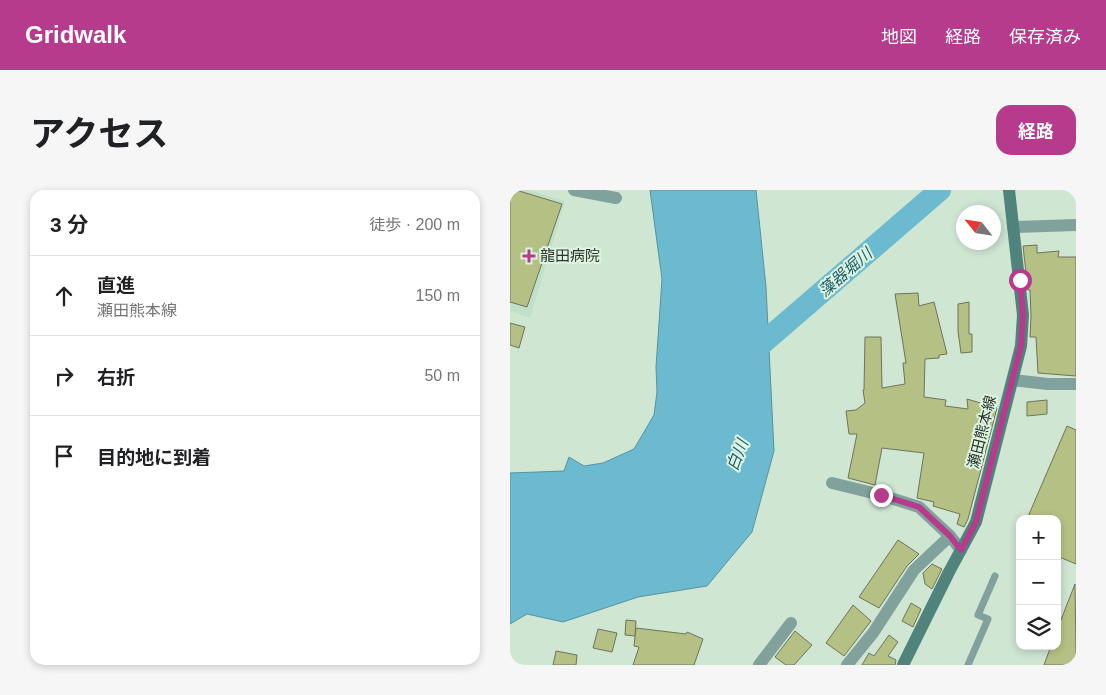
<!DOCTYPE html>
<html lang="ja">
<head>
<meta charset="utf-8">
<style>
	:root { --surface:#fff; --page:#f6f6f6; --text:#202124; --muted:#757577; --line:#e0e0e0; --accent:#b63b8c }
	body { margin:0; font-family:Arial,"Noto Sans JP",sans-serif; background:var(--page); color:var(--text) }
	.controls { position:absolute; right:15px; bottom:15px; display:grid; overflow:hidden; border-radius:10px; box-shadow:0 2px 8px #0003 }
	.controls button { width:45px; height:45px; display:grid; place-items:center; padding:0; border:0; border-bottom:1px solid var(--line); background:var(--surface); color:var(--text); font:25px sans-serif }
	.compass { position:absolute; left:446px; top:15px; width:45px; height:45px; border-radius:50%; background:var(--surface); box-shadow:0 2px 8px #0003; rotate:300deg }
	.stop { position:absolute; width:15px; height:15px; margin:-11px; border:4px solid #b63b8c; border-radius:50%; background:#fff }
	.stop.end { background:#b63b8c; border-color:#fff; box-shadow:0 1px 5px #0008 }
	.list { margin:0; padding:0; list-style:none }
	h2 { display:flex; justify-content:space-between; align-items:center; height:65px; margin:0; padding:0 20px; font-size:21px }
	h2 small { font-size:16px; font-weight:400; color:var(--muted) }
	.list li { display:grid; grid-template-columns:32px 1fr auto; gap:15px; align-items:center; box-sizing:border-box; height:80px; padding:0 20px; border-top:1px solid var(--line) }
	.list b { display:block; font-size:19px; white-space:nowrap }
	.list p { margin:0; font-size:16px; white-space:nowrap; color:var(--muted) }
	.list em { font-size:16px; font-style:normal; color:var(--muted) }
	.icon { flex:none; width:28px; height:28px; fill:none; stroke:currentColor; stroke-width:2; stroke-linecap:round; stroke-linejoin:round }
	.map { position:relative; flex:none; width:566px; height:475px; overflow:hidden; border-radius:15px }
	header { display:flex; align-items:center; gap:30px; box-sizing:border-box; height:70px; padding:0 25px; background:var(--accent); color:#fff }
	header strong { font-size:24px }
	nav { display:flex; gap:28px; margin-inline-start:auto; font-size:18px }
	.intro { display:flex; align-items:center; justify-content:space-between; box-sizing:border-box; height:120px; padding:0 30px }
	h1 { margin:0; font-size:35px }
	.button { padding:12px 22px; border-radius:15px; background:var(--accent); color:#fff; font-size:18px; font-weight:700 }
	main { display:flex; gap:30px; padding:0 30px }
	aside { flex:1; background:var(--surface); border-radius:15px; box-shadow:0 2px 8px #0003 }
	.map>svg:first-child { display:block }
	.built { fill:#c1e0c7 }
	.water { fill:#6cbacf; stroke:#58929e }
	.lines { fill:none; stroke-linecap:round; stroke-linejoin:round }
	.river { stroke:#6cbacf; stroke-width:22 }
	.building { fill:#b5c184; stroke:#6e735b }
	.service { stroke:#81a19c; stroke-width:7 }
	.minor { stroke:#81a19c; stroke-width:12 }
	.secondary { stroke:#50837b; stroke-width:12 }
	.route { stroke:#b63b8c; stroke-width:6 }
	.poi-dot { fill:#b63b8c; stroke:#dcf4e0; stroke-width:2 }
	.labels { text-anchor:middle; stroke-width:4; stroke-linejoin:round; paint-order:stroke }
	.poi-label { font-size:15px; fill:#2b342d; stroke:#dcf4e0; text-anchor:start }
	.street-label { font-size:15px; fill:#2b342d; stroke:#dcf4e0 }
	.water-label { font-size:16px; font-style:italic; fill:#205f6e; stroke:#dcf4e0 }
</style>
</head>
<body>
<header>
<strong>Gridwalk</strong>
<nav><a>地図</a><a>経路</a><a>保存済み</a></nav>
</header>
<div class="intro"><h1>アクセス</h1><a class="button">経路</a></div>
<main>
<aside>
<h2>3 分<small>徒歩 · 200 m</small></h2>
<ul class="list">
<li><svg class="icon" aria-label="ahead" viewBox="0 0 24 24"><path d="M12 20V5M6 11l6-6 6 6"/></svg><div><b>直進</b><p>瀬田熊本線</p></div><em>150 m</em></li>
<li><svg class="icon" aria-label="right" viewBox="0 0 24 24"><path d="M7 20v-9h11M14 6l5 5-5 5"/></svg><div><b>右折</b></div><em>50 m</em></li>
<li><svg class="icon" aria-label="arrive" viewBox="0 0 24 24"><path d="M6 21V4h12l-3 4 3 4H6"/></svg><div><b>目的地に到着</b></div></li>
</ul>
</aside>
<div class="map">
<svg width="566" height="475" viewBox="0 0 566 475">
	<rect width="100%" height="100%" fill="#cfe6d3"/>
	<polygon class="built" points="0,0 19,0 55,11 20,128 0,121"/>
	<polygon class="water" points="140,0 246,0 256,97 264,261 242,342 197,396 128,407 53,432 17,424 0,434 0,283 54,281 59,267 74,276 93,273 124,259 144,225 147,202 146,177 152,89"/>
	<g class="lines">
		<polyline class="river" points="240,164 430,0"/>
	</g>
	<g class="building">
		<polygon points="0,0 6,0 52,14 17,117 0,112"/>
		<polygon points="527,55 527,63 549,61 548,67 566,67 566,186 528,183 526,147 520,147 521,126 520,100 518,100 513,56"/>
		<polygon points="408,103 409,116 424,112 437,164 429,165 429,168 415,169 414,207 436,210 435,216 458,219 457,209 487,218 458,329 454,337 447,334 450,324 423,316 424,312 407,308 414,263 372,258 365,295 338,288 347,244 339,244 336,221 346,220 355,213 353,200 354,200 355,147 371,147 372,198 395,194 393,173 396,173 385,104"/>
		<polygon points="459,112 459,144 462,144 462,162 451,163 448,141 448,114"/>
		<polygon points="0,133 15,137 9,158 0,155"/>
		<polygon points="537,210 537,224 517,226 517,212"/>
		<polygon points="557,236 566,240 566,374 547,366 547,329 517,329"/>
		<polygon points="388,350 409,364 397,376 369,418 349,407"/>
		<polygon points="422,374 432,379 422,399 415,394 413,383"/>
		<polygon points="565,394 566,464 562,475 534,475 541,456 547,456 547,440"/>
		<polygon points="401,413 411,419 403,437 392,431"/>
		<polygon points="343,415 361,431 334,466 316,453"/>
		<polygon points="116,430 126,431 125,446 115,445"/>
		<polygon points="126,438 176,444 177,442 193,449 184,475 123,475 129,457 124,456"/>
		<polygon points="88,439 107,443 102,462 83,458"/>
		<polygon points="285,441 302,455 284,475 276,475 265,467"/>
		<polygon points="379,445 388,452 378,466 386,470 385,475 352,475 359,463 364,466"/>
		<polygon points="46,461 67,465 66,475 43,475"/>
	</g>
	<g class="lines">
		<polyline class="service" points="458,475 478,429 468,425 485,386"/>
		<g class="minor">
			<polyline points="64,0 106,8"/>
			<polyline points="503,37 566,35"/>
			<polyline points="503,190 538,194 566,194"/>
			<polyline points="322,293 371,305 409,317 440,346 451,360"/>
			<polyline points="249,475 281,433"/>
			<polyline points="337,475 363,443 404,380 440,346"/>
		</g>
		<polyline class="secondary" points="393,475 439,382 466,332 511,156 513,125 499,0"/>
	</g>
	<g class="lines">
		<polyline class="route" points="371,305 409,317 440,346 451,360 466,332 511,156 513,125 510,90"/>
	</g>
	<path class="poi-dot" d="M16.5 58.5h5v5h5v5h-5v5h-5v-5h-5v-5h5z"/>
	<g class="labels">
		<g class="poi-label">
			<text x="30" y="71">龍田病院</text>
		</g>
		<g class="street-label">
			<text transform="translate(472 242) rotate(-76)" y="5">瀬田熊本線</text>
		</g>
		<g class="water-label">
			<text transform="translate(335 82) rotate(-41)" y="6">藻器堀川</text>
			<text transform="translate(227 265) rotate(-69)" y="6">白川</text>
		</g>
	</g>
</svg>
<div class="controls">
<button>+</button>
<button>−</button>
<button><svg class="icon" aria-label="layers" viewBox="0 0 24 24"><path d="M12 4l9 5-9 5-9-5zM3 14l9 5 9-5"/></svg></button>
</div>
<svg class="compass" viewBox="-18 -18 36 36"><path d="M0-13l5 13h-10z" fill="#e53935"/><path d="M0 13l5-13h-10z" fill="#757577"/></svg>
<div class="stop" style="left:510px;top:90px"></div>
<div class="stop end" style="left:371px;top:305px"></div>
</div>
</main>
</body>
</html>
